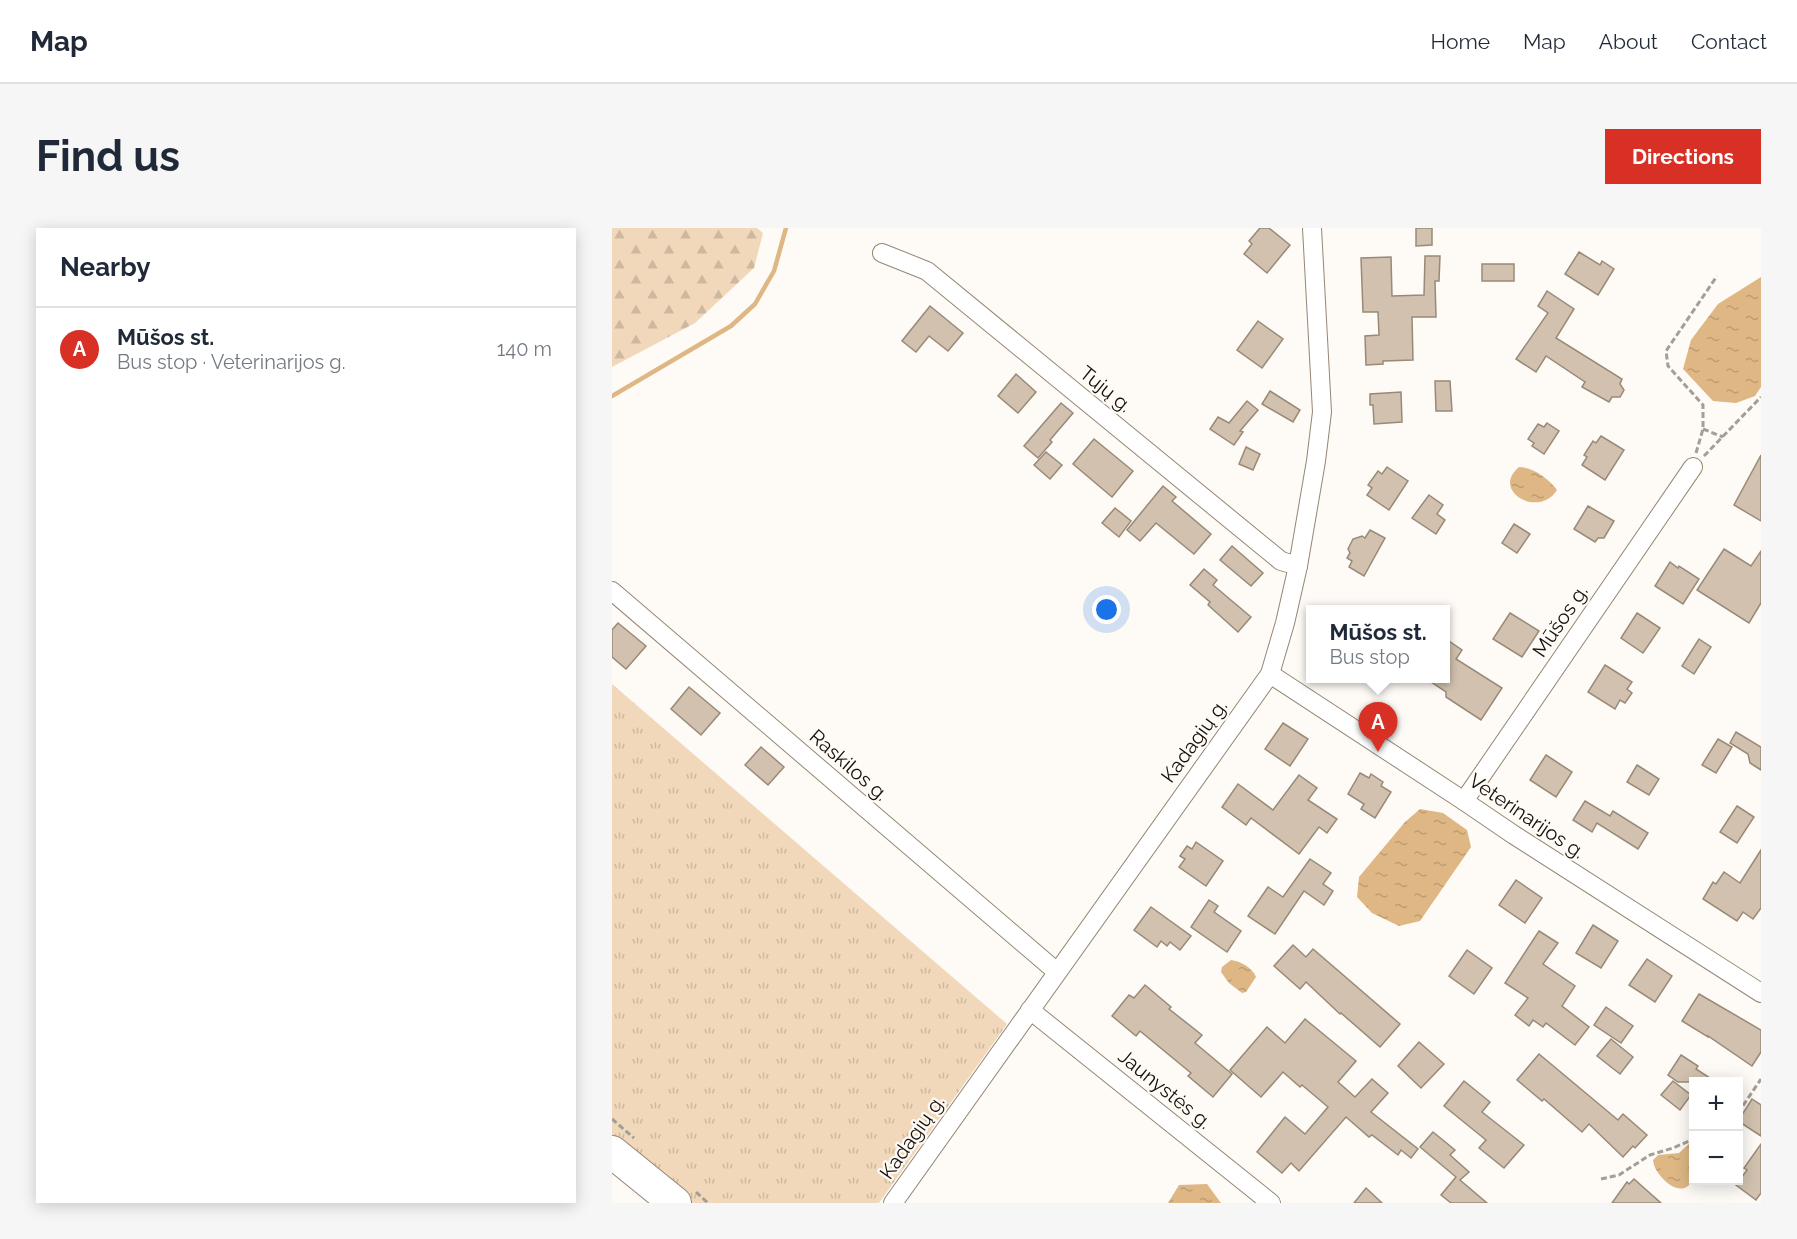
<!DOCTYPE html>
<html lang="en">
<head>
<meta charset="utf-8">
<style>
	:root { --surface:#fff; --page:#f6f6f7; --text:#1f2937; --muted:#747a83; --line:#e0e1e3; --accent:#d93025 }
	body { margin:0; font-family:Raleway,sans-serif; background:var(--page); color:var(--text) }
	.controls { position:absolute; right:18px; bottom:18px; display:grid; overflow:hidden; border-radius:0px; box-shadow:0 3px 15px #0003 }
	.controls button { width:54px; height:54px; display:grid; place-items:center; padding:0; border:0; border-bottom:2px solid var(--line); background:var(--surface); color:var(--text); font:30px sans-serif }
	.you { position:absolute; left:495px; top:382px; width:21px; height:21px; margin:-15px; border:4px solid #fff; border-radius:50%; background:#1a73e8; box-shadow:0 0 0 9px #1a73e833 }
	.badge { display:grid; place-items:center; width:39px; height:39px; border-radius:50%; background:var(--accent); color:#fff; font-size:20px; font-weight:700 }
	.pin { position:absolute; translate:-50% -50px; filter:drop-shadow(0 2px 3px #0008) }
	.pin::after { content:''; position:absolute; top:32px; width:21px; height:18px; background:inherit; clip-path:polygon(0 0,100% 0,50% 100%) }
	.popup { position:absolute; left:694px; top:377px; width:144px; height:78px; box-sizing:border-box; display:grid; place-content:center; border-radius:0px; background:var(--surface); filter:drop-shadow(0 2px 4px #0005); font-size:20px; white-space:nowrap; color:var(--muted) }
	.popup b { font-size:22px; color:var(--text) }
	.popup::after { content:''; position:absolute; left:50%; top:100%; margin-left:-12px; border:12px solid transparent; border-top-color:var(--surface) }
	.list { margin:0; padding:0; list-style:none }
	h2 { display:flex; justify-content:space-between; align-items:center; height:78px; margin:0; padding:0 24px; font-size:26px }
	h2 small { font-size:20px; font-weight:400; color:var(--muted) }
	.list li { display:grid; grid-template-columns:39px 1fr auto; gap:18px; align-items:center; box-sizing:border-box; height:84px; padding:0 24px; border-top:2px solid var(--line) }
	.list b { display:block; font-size:22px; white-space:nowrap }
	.list p { margin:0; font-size:20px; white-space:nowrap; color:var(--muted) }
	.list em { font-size:20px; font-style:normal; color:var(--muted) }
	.map { position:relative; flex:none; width:1149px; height:975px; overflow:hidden; border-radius:0px }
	header { display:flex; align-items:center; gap:36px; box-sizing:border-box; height:84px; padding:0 30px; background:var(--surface); border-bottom:2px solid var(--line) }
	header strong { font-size:28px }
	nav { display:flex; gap:33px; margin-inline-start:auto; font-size:21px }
	.intro { display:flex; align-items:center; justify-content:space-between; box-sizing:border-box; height:144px; padding:0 36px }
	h1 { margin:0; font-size:42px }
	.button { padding:15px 27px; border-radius:0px; background:var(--accent); color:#fff; font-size:21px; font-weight:700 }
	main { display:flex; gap:36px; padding:0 36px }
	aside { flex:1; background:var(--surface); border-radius:0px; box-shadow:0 3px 15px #0003 }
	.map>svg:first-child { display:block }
	.grass { fill:url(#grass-tufts) }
	.forest { fill:url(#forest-firs) }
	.water { fill:url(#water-ripples) }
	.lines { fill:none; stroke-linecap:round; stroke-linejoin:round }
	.stream { stroke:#deb784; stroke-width:4.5 }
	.building { fill:#d1c1ae; stroke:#988a77; stroke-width:1.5 }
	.street-casing { stroke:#958674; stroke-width:20 }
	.highway-casing { stroke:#958674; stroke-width:34 }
	.path { stroke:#a29e98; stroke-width:3; stroke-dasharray:6 3; stroke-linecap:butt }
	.street { stroke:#fff; stroke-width:18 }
	.highway { stroke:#fff; stroke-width:32 }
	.labels { text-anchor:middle; stroke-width:4.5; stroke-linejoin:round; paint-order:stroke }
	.street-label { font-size:20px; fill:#151009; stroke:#fefaf6 }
</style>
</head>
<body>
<header>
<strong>Map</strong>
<nav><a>Home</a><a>Map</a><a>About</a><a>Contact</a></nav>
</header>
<div class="intro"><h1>Find us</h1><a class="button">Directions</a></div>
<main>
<aside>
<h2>Nearby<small></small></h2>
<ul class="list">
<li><span class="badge">A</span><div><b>Mūšos st.</b><p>Bus stop · Veterinarijos g.</p></div><em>140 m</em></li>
</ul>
</aside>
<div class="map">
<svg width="1149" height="975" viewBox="0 0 1149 975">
	<defs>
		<pattern id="grass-tufts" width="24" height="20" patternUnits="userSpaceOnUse" patternTransform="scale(1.5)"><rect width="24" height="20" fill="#f1d8ba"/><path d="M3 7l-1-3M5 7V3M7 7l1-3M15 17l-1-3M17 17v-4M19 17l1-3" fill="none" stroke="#ceb89f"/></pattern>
		<pattern id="forest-firs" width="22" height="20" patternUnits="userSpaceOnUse" patternTransform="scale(1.5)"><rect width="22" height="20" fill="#f1d8ba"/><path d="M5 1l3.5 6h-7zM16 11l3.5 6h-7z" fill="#ceb89f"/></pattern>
		<pattern id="water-ripples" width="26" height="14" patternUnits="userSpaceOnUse" patternTransform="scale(1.5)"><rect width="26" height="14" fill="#deb784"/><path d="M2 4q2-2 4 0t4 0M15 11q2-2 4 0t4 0" fill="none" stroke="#be9c71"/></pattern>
	</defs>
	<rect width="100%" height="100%" fill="#fefaf6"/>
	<polygon class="grass" points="0,456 395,796 267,975 76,975 0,911"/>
	<polygon class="forest" points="0,0 145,0 151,5 142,40 83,95 0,139"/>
	<g class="water">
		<polygon points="1149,49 1149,159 1143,168 1124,175 1101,173 1071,141 1079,112 1106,76"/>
		<path d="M907 239C921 239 937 251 945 262 927 291 878 263 907 239Z"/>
		<polygon points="808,581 831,585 855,602 859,619 808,693 787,698 760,685 745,669 747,649 793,594"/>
		<path d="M619 732C628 733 641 740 644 749L634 764 630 765 617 755 609 744 610 739Z"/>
		<path d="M1081 912C1082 923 1085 941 1081 951 1071 975 1042 948 1041 932L1046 927 1067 925Z"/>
		<polygon points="595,956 609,975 556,975 567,957"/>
	</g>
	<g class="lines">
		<polyline class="stream" points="0,168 119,98 143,76 162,43 174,0"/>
	</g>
	<g class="building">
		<polygon points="648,0 657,0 678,17 655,45 632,26 640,16 637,13"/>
		<polygon points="804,0 820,0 820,17 804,18"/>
		<polygon points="967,24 988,37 990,33 1002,41 986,67 953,46"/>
		<polygon points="813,28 828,28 827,53 823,53 824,89 800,89 801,132 771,133 771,136 754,137 753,108 767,107 766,84 751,84 749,30 779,29 780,68 812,67"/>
		<rect x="870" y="36" width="32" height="17"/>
		<polygon points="935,63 962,81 944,110 1010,151 1008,156 1012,162 1008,169 1000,169 997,174 970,159 973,154 934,128 924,144 904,131 936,85 926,78"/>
		<polygon points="318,78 351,105 336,123 317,108 304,124 290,113"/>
		<polygon points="646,93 671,111 650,140 625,122"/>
		<polygon points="404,146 424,164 406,185 386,168"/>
		<polygon points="823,153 838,153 840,183 824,183"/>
		<polygon points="658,163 688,182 681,194 650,176"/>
		<polygon points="789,164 790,194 762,196 761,177 758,177 758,166"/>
		<polygon points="635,173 646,182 628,203 631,204 622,217 598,201 606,189 617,195"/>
		<polygon points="449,175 461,185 438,212 440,214 426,230 412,218"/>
		<polygon points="935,195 947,203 932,226 920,218 922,215 916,211 926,196 932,199"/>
		<polygon points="989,208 1012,222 993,252 970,237 975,229 972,227 981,213 984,215"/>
		<polygon points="482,211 521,243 500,269 461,236"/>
		<polygon points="634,219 648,226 641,242 627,236"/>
		<polygon points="434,224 450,237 438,251 422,237"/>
		<polygon points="1149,227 1149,293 1122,277"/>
		<polygon points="775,239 796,253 777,282 755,267 760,260 756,257 766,243 770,246"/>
		<polygon points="551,258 564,269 560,273 599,306 582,326 544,295 528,313 515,302"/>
		<polygon points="817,267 831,277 825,286 833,292 824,306 800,290"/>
		<polygon points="976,278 1002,293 992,310 986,310 983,314 962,301"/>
		<polygon points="503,280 519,293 507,309 490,295"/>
		<polygon points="902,296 918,306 905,325 890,315"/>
		<polygon points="758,302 773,310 752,348 737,339 740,333 735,330 738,325 736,321 741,311 750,308 753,310"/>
		<polygon points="620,318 651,345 639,358 608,332"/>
		<polygon points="1112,321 1139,338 1149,323 1149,375 1137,395 1085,362"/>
		<polygon points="1058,334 1066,340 1067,338 1087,351 1071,376 1043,358"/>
		<polygon points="592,341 605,352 601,357 639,389 626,404 596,377 598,374 578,357"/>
		<polygon points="898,385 927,403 910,429 881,411"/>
		<polygon points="1025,385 1048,400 1031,425 1009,410"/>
		<polygon points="6,395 34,418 14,441 0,429 0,402"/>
		<polygon points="834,411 850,422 844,431 890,460 869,492 834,469 834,464 813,450 834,450"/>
		<polygon points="1087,411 1099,419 1082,446 1070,438"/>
		<polygon points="993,437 1020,454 1015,461 1020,465 1013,475 1008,472 1003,481 976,464"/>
		<polygon points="77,459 108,485 89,507 59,481"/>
		<polygon points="671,495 696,511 678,538 653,521"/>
		<polygon points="1124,504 1149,519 1149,542 1138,535 1136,526 1118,515"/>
		<polygon points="1106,511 1120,519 1104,545 1090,537"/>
		<polygon points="149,519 172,539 156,557 133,537"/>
		<polygon points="934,527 960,544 944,569 918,552"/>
		<polygon points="1025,537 1047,551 1037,567 1015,554"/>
		<polygon points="748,545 757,550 759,546 771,554 769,558 779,564 763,590 749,581 752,576 736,566"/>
		<polygon points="687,547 705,560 696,572 725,591 715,605 707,599 687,626 639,590 634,597 610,579 626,556 661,582"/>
		<polygon points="973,573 998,588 1001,583 1036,605 1026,621 985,595 980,604 961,592"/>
		<polygon points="1125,578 1142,589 1125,615 1108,604"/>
		<polygon points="584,614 611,633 594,658 567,639 573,631 568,628 575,618 580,621"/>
		<polygon points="1149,622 1149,680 1141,691 1131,684 1125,693 1091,671 1101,654 1104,656 1112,644 1128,655"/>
		<polygon points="698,631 719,645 711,656 721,663 712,677 692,663 663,706 636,688 656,659 671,669"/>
		<polygon points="904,652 930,670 913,695 887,677"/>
		<polygon points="597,672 606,678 602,684 629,703 615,724 579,699"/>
		<polygon points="539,679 579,708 568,722 558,714 555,718 549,713 545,719 522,702"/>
		<polygon points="981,697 1006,713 989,740 964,725"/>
		<polygon points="927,703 946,715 931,736 963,758 950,778 977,799 963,817 934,795 931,799 921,792 917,798 903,787 916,770 893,755"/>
		<polygon points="681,717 694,729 701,721 788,796 768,819 729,785 728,786 694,754 688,761 662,738"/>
		<polygon points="855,722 880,740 862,766 837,748"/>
		<polygon points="1035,731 1060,748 1043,774 1017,757"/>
		<polygon points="533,757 559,779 557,781 590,807 583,815 620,846 601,869 576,848 579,845 528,803 524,808 500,788 517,767 522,770"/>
		<polygon points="1087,766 1149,802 1149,824 1140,838 1096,808 1096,809 1070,793"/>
		<polygon points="994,779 1021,798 1009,815 982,797"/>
		<polygon points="693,791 744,833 726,854 743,869 760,851 776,865 759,884 806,921 799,930 789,922 786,927 760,907 757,909 734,889 687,943 679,935 670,945 645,924 673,889 693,906 716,879 690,857 688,859 671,844 649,869 618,842 655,799 673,815"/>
		<polygon points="999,811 1021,829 1008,846 985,828"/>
		<polygon points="807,814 832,836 809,860 786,838"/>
		<polygon points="927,826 1006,892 1011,886 1035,907 1023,920 1021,918 1011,929 977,896 970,904 932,871 930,873 905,852"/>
		<polygon points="1069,827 1086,838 1084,841 1104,854 1066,854 1056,847"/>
		<polygon points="852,853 878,874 870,884 912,917 892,940 867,920 874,912 832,878"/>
		<polygon points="1061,853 1079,867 1068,882 1049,867"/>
		<polygon points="1140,871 1149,877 1149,908 1126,893"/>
		<polygon points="821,904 843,922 838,927 857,944 848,952 875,975 839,975 829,967 844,949 808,919"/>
		<polygon points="1149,916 1149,965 1144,972 1124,957 1135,942 1132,940"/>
		<polygon points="1022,951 1049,975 1000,975 1015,954 1017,956"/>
		<polygon points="754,960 770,975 742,975"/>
	</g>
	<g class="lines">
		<g class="street-casing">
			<g id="street">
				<polyline points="270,25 315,43 669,333 686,338"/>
				<polyline points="0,363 445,744"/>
				<polyline points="658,446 852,573 902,607 1149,765"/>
				<polyline points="852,573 1081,239"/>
				<polyline points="418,782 659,975"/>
				<polyline points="281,975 658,446 673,395 686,338 704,233 710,184 700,0"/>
			</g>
		</g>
		<g class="highway-casing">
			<polyline id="highway" points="0,924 63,975"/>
		</g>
		<g class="path">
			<polyline points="1091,201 1111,209"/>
			<polyline points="1084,225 1091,201 1091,177 1056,138 1054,123 1105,48"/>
			<polyline points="1092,228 1149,169"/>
			<polyline points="1126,885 1149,851"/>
			<polyline points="0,891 22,910"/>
			<polyline points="989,951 1007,947 1038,927 1061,920 1082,911"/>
			<polyline points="84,964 96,975"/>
		</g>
		<use href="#street" class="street"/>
		<use href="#highway" class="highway"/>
	</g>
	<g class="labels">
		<g class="street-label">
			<text transform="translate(494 161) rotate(39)" y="7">Tujų g.</text>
			<text transform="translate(948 393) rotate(-56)" y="7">Mūšos g.</text>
			<text transform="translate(582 513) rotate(-54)" y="7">Kadagių g.</text>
			<text transform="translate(237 537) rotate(41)" y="7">Raskilos g.</text>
			<text transform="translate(915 588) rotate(34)" y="7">Veterinarijos g.</text>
			<text transform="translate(553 861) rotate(39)" y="7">Jaunystės g.</text>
			<text transform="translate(300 909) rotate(-55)" y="7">Kadagių g.</text>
		</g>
	</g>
</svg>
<div class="controls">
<button>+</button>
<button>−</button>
</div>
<div class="you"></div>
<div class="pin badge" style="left:766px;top:524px">A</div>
<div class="popup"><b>Mūšos st.</b>Bus stop</div>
</div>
</main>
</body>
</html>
